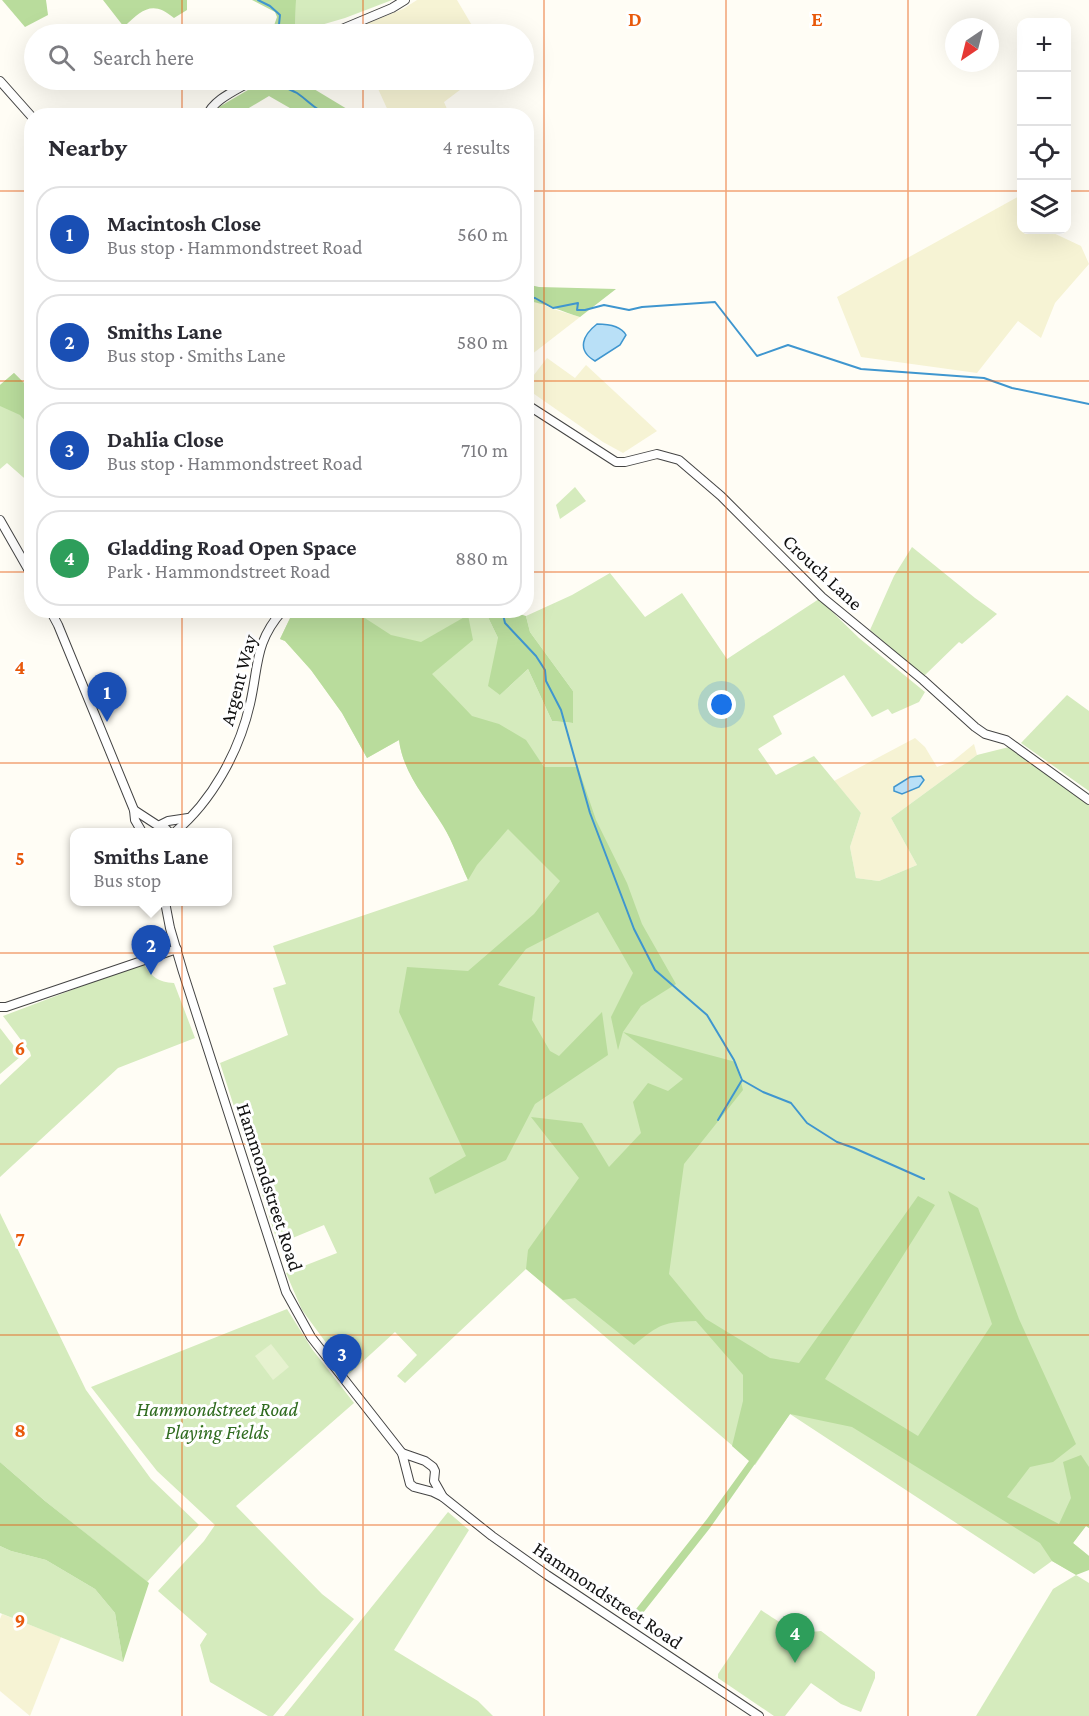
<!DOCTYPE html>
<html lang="en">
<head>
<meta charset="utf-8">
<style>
	:root { --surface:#fff; --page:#f7f7f7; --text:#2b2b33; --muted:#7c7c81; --line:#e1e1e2; --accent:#c4262e }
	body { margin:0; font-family:"Crimson Pro",serif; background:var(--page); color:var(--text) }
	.controls { position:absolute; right:18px; top:18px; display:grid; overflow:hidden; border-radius:12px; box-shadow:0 6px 24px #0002 }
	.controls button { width:54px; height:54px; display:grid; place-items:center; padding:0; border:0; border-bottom:2px solid var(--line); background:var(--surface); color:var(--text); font:30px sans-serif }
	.compass { position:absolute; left:945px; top:18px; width:54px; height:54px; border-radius:50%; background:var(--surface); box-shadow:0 6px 24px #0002; rotate:215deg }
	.you { position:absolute; left:722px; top:705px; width:21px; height:21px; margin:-15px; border:4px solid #fff; border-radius:50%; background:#1a73e8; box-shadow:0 0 0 9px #1a73e833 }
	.badge { display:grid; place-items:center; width:39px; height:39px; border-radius:50%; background:var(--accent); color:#fff; font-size:20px; font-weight:700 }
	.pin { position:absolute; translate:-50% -50px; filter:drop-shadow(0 2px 3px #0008) }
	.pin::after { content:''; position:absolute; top:32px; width:21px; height:18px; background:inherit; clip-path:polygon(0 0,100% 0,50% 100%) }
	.popup { position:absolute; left:70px; top:828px; width:162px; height:78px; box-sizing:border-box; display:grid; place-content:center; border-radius:12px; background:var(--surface); filter:drop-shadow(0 2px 4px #0005); font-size:20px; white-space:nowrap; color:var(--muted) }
	.popup b { font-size:22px; color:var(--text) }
	.popup::after { content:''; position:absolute; left:50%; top:100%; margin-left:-12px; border:12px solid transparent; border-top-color:var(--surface) }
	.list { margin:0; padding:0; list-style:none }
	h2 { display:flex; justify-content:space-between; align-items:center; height:78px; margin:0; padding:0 24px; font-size:26px }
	h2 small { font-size:20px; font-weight:400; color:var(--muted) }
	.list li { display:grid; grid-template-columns:39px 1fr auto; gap:18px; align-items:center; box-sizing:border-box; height:96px; margin:0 12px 12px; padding:0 12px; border:2px solid var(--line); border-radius:24px }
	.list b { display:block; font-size:22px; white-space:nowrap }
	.list p { margin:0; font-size:20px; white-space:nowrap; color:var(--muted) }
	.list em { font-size:20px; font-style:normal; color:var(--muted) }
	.icon { flex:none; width:33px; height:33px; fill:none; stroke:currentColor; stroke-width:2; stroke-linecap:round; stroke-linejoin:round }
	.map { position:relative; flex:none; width:1089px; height:1716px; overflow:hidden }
	.search { position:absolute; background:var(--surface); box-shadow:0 6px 24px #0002; left:24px; top:24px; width:510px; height:66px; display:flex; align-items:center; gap:15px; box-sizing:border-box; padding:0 21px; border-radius:33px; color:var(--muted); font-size:22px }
	.panel { position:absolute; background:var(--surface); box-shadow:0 6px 24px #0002; left:24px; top:108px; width:510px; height:510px; border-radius:24px }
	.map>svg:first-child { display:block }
	.farmland { fill:#f6f3d4 }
	.green { fill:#d5ebbd }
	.forest { fill:#b9dc9c }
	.pitch { fill:#e6f2cf }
	.water { fill:#b9e0f7; stroke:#3f96cf; stroke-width:1.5 }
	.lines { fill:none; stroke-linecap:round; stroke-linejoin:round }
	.stream { stroke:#3f96cf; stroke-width:2 }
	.minor-casing { stroke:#444; stroke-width:10 }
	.minor { stroke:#fff; stroke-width:8 }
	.grid { fill:none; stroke:#e8590c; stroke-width:1.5; stroke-opacity:0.55 }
	.labels { text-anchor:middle; stroke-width:6; stroke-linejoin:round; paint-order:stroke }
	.street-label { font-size:20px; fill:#111; stroke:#fff }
	.park-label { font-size:20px; font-style:italic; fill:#2f6b1f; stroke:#fff }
	.grid-label { font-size:20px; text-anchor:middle; font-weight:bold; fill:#e8590c; stroke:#fff; stroke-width:6; stroke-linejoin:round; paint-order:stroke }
</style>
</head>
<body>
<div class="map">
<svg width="1089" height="1716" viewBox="0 0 1089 1716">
	<rect width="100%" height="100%" fill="#fffdf5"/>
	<g class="farmland">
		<polygon points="417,0 457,0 477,34 353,34 351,30 403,9"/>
		<polygon points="374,80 473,80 444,102 450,116 390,115"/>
		<polygon points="1021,195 1022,230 1047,230 1081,246 1089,264 1055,303 1041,338 1018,321 977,373 861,357 837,297"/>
		<polygon points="527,301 538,302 553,309 580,317 527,358"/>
		<polygon points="547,358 575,378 586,365 657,431 623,453 603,442 527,389 527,384"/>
		<polygon points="915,738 925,747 937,767 953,761 974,744 977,755 891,818 917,865 879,881 856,878 850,847 861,813 834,781"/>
		<polygon points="2,1614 61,1637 30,1716 0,1691 0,1619"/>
	</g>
	<g class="green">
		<polygon points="296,0 392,0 345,18 321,25 306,34 295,34"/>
		<polygon points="14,373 31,390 31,484 7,463 0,469 0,385"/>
		<polygon points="575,487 586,501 560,519 556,505"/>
		<polygon points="912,547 975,598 997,614 962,644 959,642 924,676 870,630 894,576"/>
		<path d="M610 573 645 617 682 593 727 659 819 599 859 638 925 692 919 702 892 714 888 709 872 717 844 675 773 716 782 734 758 749 776 775 814 756 861 813 850 847 856 878 879 881 917 865 891 818 977 755 1009 747 1089 803V1528L1086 1526 1073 1543 1089 1556 1073 1573 1052 1561 1034 1574 790 1414 755 1465 526 1269 405 1383 397 1376 417 1355 395 1332 349 1374 302 1310 286 1273 337 1253 324 1225 278 1244 220 1063 288 1035 273 988 286 984 273 946 468 880C460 862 453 842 443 825 426 798 403 773 399 740L367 758 342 713 311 670 285 641 280 639 292 614 297 610 485 611 498 638 500 695 528 669 552 721 572 723 573 691 530 632 526 616 572 595Z"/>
		<polygon points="1067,695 1089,711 1089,791 1021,743"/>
		<path d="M143 963C152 977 158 982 174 983L195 1038 118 1068 0 1177V1085L31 1056 30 1052 3 1016Z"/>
		<polygon points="0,1028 20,1054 20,1057 0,1074"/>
		<polygon points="0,1213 86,1390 151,1479 199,1525 147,1582 45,1501 0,1462"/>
		<polygon points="287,1309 312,1349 354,1403 236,1506 322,1594 354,1619 273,1716 268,1716 210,1682 200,1645 207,1634 158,1591 204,1541 215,1525 157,1471 91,1387"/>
		<polygon points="448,1512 469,1530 394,1650 478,1701 493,1716 284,1716"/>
		<polygon points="0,1546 11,1551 46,1560 95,1589 115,1613 123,1662 0,1613"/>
		<polygon points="1076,1575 1089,1583 1089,1716 976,1716 1053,1589"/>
		<path d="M761 1610C783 1624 794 1634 821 1631L875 1672V1678L861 1712 841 1704 811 1683 785 1716H774L718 1678V1674Z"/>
	</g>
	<g class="forest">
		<polygon points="2,0 46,0 48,15 25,27"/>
		<path d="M103 0H187V10L174 18C153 0 142 9 124 27Z"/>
		<polygon points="252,0 296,0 295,34 271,34 277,17 275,12"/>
		<polygon points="265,80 309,80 304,83 357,115 302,115 269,96 237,115 220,115 219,107"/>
		<path d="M526 284 539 287 616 289 580 317C563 312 545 303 527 301Z"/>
		<polygon points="14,373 31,390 31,459 27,452 31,427 20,415 0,406 0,385"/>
		<path d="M297 610 354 611 391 635 421 642 468 615 473 640 432 674 472 716 499 724 526 740 544 767H578L596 820 627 883 642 924 676 984 641 1006 623 1032 736 1062 743 1090 684 1164 669 1274 706 1319 770 1358 799 1363 918 1196 935 1205 825 1379 918 1436 992 1324 948 1191 978 1208 1019 1319 1076 1444 1053 1462 1030 1467 1007 1497 1059 1524 1071 1498 1063 1462 1081 1455 1089 1467V1528L1086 1526 1073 1543 1089 1556V1570L1076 1575 1052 1561 1040 1543 852 1427 790 1414 710 1528 635 1623 629 1618 707 1519 749 1461 732 1446 743 1401V1375L696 1321C663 1322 660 1324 634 1345L575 1298 563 1300 526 1269 528 1250 579 1178 531 1117 582 1123 609 1167 641 1133 633 1102 648 1083 668 1091 683 1079 623 1032 618 1050 611 1017 633 973 598 912 526 949 498 985 535 997 532 1020 550 1051 559 1056 602 1012 608 1055 535 1104 506 1160 435 1194 429 1178 466 1156 399 1012 407 967 468 971 534 914 560 881 508 829 477 865 468 880C460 863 453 842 443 826 426 798 403 773 399 740L367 758 342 713 311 670 285 641 280 639 292 614Z"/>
		<polygon points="485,611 510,611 526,616 530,632 573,691 573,723 552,721 528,669 500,695 488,686 498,638"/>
		<polygon points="0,1462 45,1501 149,1583 123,1662 115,1613 95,1589 46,1560 11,1551 0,1546"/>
	</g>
	<polygon class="pitch" points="271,1344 289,1367 273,1380 255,1356"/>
	<g class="water">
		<path d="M597 324C607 324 621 326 626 335L620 345 595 361C576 350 583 335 597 324Z"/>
		<polygon points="921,776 924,780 919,787 902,794 894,791 894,787 910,777"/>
	</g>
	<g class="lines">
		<g class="stream">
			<polyline points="258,0 270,6 280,15 278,34"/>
			<path d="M277 80C282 88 290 89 297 93 310 102 314 109 330 116"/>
			<polyline points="526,297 535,298 553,308 578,303 577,310 585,310 604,305 629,310 642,307 715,302 757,356 788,345 861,369 984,378 1012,388 1089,404"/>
			<polyline points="502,610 505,623 536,656 545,670 546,681 561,710 590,813 634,929 655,970 707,1015 734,1060 742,1080"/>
			<polyline points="718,1120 742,1080 763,1092 791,1103 807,1123 837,1142 854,1148 924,1179"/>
		</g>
		<g class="minor-casing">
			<g id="minor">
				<polyline points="330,34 392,8 405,0"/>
				<polyline points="0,81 32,117"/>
				<path d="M207 116C213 99 239 89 253 80"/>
				<polyline points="526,404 616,462 625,462 657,454 679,460 721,496 822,597 923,680 975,727 985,734 1006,740 1089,800"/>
				<polyline points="0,520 32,576"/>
				<polyline points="50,610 58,625 134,810 135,820 142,832"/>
				<polyline points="134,810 157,825 164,827 169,832"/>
				<polyline points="160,825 168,821 188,818"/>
				<path d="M175 832C212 801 239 752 250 704 259 665 254 643 283 610"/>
				<polyline points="165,902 170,928 183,972 286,1292 311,1337 402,1453 410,1484 414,1487 433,1492 443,1497 492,1536 547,1575 759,1716"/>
				<polyline points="0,1007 6,1007 177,949"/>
				<polyline points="402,1453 425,1461 433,1467 435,1471 434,1481 443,1497"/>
			</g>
		</g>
		<use href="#minor" class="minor"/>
	</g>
	<path class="grid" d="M182 0V34M363 0V34M544 0V1716M726 0V1716M908 0V1716M182 80V116M363 80V116M0 191H32M526 191H1022M1066 191H1089M0 381H32M526 381H1089M0 572H32M526 572H1089M182 610V1716M363 610V1716M0 763H1089M0 953H1089M0 1144H1089M0 1335H1089M0 1525H1089"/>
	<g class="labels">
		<g class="street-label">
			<text transform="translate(823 572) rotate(43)" y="7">Crouch Lane</text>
			<text transform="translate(238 680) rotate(-75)" y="7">Argent Way</text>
			<text transform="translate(270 1187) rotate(72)" y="7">Hammondstreet Road</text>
			<text transform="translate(608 1595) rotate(34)" y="7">Hammondstreet Road</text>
		</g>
		<g class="park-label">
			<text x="217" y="1416">Hammondstreet Road<tspan x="217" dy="23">Playing Fields</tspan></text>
		</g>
	</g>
	<g class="grid-label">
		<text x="635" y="26">D</text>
		<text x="817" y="26">E</text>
		<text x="20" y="674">4</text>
		<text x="20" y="865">5</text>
		<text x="20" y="1055">6</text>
		<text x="20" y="1246">7</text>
		<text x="20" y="1437">8</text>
		<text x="20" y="1627">9</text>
	</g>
</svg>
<div class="controls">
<button>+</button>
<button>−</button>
<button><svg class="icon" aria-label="locate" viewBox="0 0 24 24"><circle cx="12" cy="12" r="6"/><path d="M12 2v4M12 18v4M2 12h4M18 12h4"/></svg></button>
<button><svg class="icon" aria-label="layers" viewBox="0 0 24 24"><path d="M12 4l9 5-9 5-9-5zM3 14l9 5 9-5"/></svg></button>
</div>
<svg class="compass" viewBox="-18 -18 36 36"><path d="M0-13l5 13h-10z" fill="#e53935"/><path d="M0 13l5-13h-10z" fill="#7c7c81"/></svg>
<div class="you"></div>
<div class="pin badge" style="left:107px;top:722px;background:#1a4fb4">1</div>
<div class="pin badge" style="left:151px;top:975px;background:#1a4fb4">2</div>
<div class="popup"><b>Smiths Lane</b>Bus stop</div>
<div class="pin badge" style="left:342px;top:1384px;background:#1a4fb4">3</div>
<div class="pin badge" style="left:795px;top:1663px;background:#2e9e5b">4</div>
<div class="search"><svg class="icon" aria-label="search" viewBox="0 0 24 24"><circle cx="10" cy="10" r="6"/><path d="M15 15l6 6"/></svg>Search here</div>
<section class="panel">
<h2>Nearby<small>4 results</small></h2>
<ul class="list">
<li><span class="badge" style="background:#1a4fb4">1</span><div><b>Macintosh Close</b><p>Bus stop · Hammondstreet Road</p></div><em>560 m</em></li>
<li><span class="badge" style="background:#1a4fb4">2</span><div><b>Smiths Lane</b><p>Bus stop · Smiths Lane</p></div><em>580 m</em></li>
<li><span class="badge" style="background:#1a4fb4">3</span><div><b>Dahlia Close</b><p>Bus stop · Hammondstreet Road</p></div><em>710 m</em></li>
<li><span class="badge" style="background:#2e9e5b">4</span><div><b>Gladding Road Open Space</b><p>Park · Hammondstreet Road</p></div><em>880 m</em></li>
</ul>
</section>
</div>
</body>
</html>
